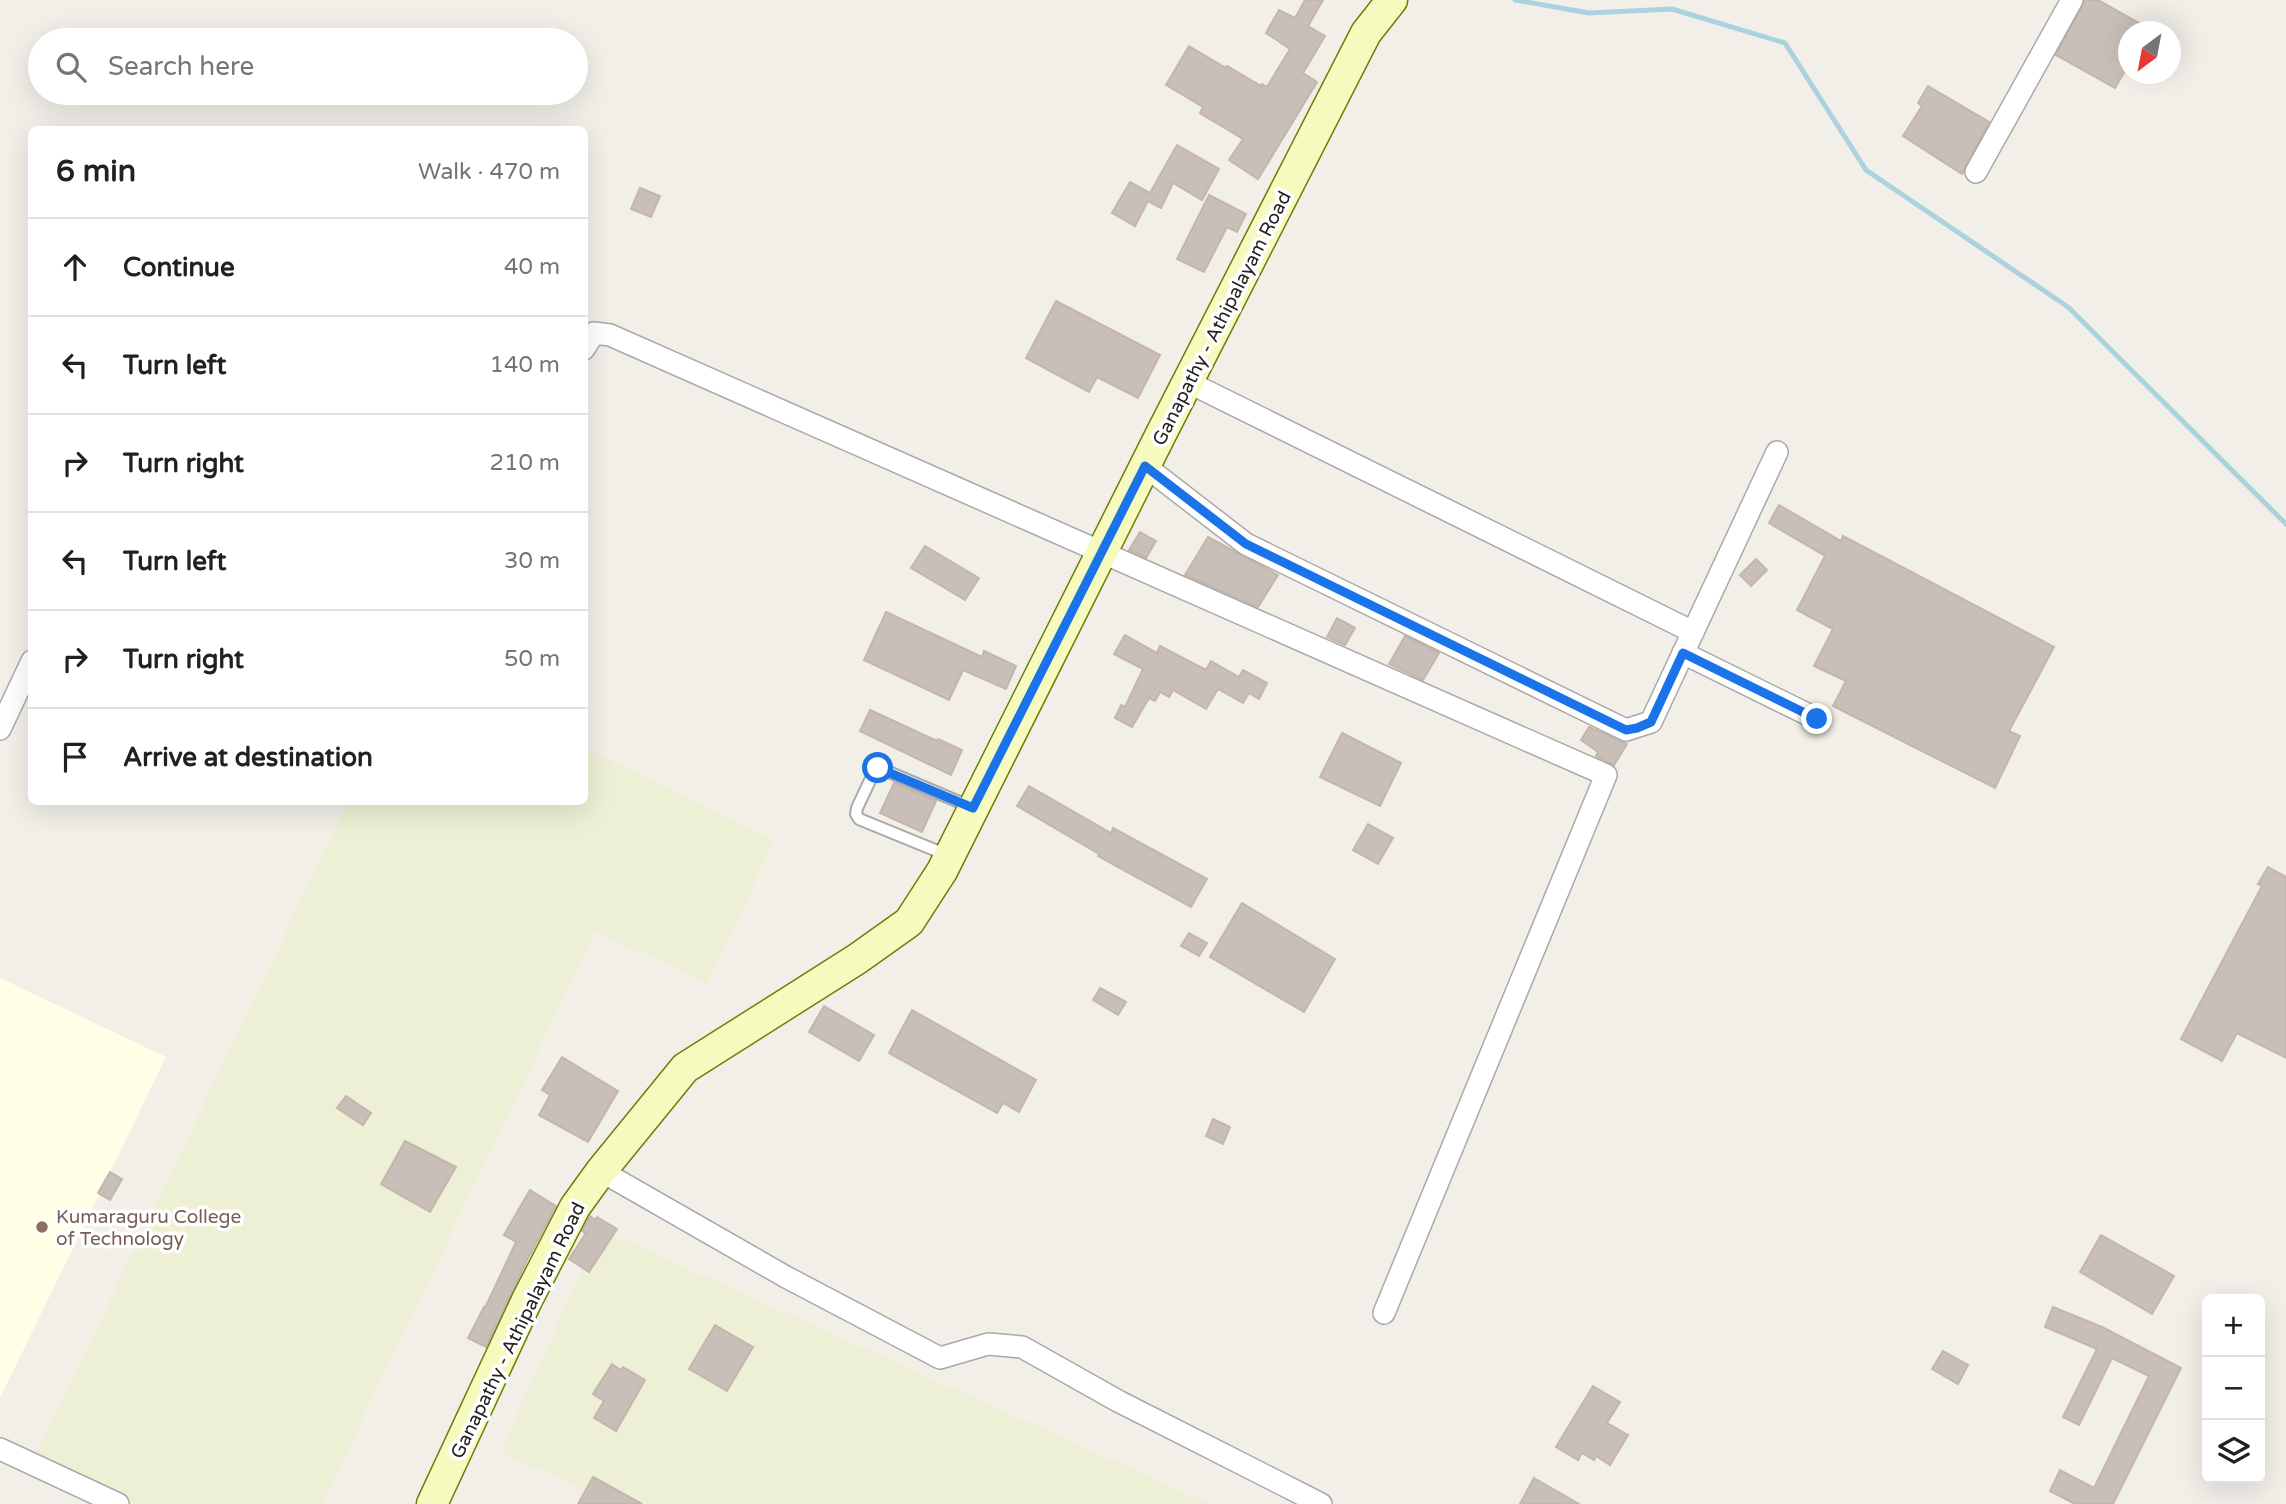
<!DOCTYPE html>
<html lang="en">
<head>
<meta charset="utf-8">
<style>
	:root { --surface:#fff; --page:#f6f6f6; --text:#202124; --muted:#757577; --line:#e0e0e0 }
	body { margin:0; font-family:"Varela Round",sans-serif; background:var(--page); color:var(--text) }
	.controls { position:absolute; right:21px; bottom:21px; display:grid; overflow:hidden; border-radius:10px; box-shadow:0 7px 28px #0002 }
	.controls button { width:63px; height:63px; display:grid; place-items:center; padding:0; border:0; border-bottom:2px solid var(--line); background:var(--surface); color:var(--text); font:35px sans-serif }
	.compass { position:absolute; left:2118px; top:21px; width:63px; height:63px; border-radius:50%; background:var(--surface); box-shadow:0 7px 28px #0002; rotate:212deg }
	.stop { position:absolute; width:21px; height:21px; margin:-16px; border:5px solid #1a73e8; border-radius:50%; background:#fff }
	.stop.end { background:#1a73e8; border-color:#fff; box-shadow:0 2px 7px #0008 }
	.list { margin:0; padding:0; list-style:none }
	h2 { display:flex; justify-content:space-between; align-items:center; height:91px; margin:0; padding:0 28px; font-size:30px }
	h2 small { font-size:23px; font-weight:400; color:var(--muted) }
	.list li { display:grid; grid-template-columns:46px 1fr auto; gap:21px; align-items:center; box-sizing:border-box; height:98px; padding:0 28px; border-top:2px solid var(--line) }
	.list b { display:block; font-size:26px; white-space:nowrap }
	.list em { font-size:23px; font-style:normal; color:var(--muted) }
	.icon { flex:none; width:38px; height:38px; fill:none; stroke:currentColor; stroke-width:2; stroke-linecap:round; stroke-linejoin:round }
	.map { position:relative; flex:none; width:2286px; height:1504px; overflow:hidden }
	.search { position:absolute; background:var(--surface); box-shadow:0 7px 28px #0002; left:28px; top:28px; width:560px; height:77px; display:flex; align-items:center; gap:18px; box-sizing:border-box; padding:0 24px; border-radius:38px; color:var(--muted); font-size:26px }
	.panel { position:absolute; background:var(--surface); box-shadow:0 7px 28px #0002; left:28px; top:126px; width:560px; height:679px; border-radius:10px }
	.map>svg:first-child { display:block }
	.education { fill:#ffffe5 }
	.farmland { fill:#eef0d5 }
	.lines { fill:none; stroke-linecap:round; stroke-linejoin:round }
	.stream { stroke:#aad3df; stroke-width:5 }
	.building { fill:#c7bfb8; stroke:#c4b6ab; stroke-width:2 }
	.lane-casing { stroke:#a9a9a9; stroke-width:14 }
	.street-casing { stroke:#a9a9a9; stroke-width:24 }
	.secondary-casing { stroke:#707d05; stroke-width:33 }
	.lane { stroke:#fff; stroke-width:10 }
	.street { stroke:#fff; stroke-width:21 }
	.secondary { stroke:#f7fabf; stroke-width:30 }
	.route { stroke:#1a73e8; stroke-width:9 }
	.education-dot { fill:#8d6e63; stroke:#fff; stroke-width:2.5 }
	.labels { text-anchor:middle; stroke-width:7; stroke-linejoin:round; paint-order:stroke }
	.street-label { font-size:19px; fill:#222; stroke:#fff }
	.education-label { font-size:19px; fill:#785e54; stroke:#fff; text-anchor:start }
</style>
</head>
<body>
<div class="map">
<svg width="2286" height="1504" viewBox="0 0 2286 1504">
	<rect width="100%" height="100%" fill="#f2efe9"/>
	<polygon class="education" points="0,978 166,1057 0,1398"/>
	<g class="farmland">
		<polygon points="585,748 775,840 707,984 596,931 322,1504 118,1504 32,1463 348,802 584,802"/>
		<polygon points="600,1229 1210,1504 616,1504 500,1452"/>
	</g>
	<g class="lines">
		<polyline class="stream" points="1515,0 1589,13 1672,9 1785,43 1866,170 2068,307 2286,524"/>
	</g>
	<g class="building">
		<polygon points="1305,0 1323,0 1308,26 1325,36 1303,73 1317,82 1258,179 1229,160 1243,139 1200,113 1203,107 1166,85 1189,46 1226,68 1227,66 1261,86 1262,84 1267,87 1290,49 1266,33 1279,10 1295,18"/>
		<polygon points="2085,0 2098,0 2155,32 2129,32 2129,64 2115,88 2056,55"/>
		<polygon points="1928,86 1989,122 1962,174 1903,136 1922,106 1918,103"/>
		<polygon points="1177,145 1219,169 1202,200 1173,183 1161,208 1148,201 1135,226 1112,213 1130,182 1150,193"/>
		<polygon points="640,188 660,196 651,217 631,209"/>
		<polygon points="1209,195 1246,214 1237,232 1227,227 1204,272 1177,259"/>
		<polygon points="1056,301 1160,355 1138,398 1097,377 1089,392 1026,358"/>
		<polygon points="1779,505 1841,541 1843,536 2054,647 2009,731 2020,736 1995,788 1833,706 1846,681 1814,666 1833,629 1797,610 1825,556 1769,523"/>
		<polygon points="1140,532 1156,541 1146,558 1129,550"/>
		<polygon points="1208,537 1278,575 1258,607 1185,575"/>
		<polygon points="925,546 979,578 965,600 911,568"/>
		<polygon points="1756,559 1767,570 1751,586 1740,575"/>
		<polygon points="886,612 982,657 984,651 1016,666 1006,689 963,670 949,700 864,660"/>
		<polygon points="1337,618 1355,628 1345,645 1327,637"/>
		<polygon points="1125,635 1157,653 1160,646 1206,670 1211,661 1239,677 1243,670 1267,683 1259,699 1249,693 1243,703 1218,689 1206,709 1173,690 1169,697 1160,692 1155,701 1149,698 1132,727 1115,718 1121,705 1125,707 1143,669 1114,654"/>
		<polygon points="1405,636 1439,653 1423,680 1389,664"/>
		<polygon points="870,710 937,741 938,739 962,750 951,775 860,731"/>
		<polygon points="1589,727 1627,744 1614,765 1596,756 1598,752 1581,740"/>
		<polygon points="1342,733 1401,763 1380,806 1320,777"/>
		<polygon points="894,783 936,801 922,832 880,813"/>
		<polygon points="1029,786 1111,833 1113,828 1207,879 1191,907 1098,856 1099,854 1017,806"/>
		<polygon points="1368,824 1393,838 1378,864 1353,850"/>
		<polygon points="2268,867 2286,877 2286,1058 2237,1033 2222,1061 2181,1039 2262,886 2258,884"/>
		<polygon points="1242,903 1335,959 1304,1012 1210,957"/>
		<polygon points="1189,933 1207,943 1199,956 1181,946"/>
		<polygon points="1100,988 1126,1002 1118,1015 1093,1000"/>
		<polygon points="824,1006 874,1035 859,1061 809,1032"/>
		<polygon points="912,1010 1036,1080 1019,1112 1003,1103 997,1113 889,1053"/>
		<polygon points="562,1057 618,1091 588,1142 539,1115 550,1095 542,1090"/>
		<polygon points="346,1096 371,1113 363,1125 337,1108"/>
		<polygon points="1213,1119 1230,1127 1223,1144 1206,1136"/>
		<polygon points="405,1141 456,1167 430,1212 381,1184"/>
		<polygon points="110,1172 122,1179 110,1200 98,1193"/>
		<polygon points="530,1190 556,1206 527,1260 486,1347 468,1338 484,1307 485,1308 516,1242 504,1235"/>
		<polygon points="590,1216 595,1220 597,1217 617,1229 589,1272 569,1259 586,1233 582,1231"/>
		<polygon points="2101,1235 2174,1276 2152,1314 2080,1272"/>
		<polygon points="2053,1307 2102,1327 2181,1368 2113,1504 2075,1504 2050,1491 2060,1470 2094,1488 2149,1376 2112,1358 2079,1425 2063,1417 2097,1349 2045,1327"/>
		<polygon points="715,1325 753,1347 727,1391 689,1369"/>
		<polygon points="1943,1351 1968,1365 1958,1384 1932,1369"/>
		<polygon points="612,1364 621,1370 623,1367 645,1380 616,1431 594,1418 604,1401 593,1394"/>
		<polygon points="1593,1386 1620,1402 1607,1423 1628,1435 1610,1465 1596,1456 1594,1460 1582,1453 1578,1460 1556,1447"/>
		<polygon points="593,1477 642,1504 578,1504"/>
		<polygon points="1534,1478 1579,1504 1520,1504"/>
	</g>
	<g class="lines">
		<g class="lane-casing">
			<polyline id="lane" points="947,855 859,819 856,814 857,808 874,772 878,768 884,770 971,807"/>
		</g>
		<g class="street-casing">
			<g id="street">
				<polyline points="1976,172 2072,0"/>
				<polyline points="584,349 594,333 610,335 1606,775 1384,1313"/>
				<polyline points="1188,382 1693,632"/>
				<polyline points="1145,466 1246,544 1626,730 1651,722 1777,452"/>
				<polyline points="1683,653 1817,719"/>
				<polyline points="0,729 32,661"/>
				<polyline points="601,1171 786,1277 940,1358 988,1344 1022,1347 1118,1401 1321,1504"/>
				<polyline points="0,1449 118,1504"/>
			</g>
		</g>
		<g class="secondary-casing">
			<polyline id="secondary" points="432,1504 527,1300 575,1207 601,1171 685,1068 857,959 909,922 942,871 1161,434 1366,33 1392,0"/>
		</g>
		<use href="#lane" class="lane"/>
		<use href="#street" class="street"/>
		<use href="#secondary" class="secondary"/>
	</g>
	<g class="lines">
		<polyline class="route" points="878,768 973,808 1145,466 1246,544 1626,730 1637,728 1651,722 1683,653 1817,719"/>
	</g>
	<circle class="education-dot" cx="42" cy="1227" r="7"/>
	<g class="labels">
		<g class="street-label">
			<text transform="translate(1221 318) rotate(-63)" y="7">Ganapathy - Athipalayam Road</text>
			<text transform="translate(517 1330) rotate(-64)" y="7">Ganapathy - Athipalayam Road</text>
		</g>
		<g class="education-label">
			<text x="56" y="1223">Kumaraguru College<tspan x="56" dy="22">of Technology</tspan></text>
		</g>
	</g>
</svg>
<div class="controls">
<button>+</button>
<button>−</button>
<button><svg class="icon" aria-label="layers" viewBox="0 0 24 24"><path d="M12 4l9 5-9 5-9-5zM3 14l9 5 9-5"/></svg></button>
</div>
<svg class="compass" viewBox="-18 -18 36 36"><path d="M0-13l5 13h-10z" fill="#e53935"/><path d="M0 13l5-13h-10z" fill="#757577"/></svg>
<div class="stop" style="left:878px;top:768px"></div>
<div class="stop end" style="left:1817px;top:719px"></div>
<div class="search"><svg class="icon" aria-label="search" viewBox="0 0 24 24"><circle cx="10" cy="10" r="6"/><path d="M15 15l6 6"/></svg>Search here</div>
<section class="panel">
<h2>6 min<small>Walk · 470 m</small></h2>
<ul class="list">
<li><svg class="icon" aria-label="ahead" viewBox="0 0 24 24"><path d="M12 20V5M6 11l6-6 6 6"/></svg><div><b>Continue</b></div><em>40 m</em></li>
<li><svg class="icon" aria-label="left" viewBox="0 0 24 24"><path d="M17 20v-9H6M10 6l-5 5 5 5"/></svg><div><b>Turn left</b></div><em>140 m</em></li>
<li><svg class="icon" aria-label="right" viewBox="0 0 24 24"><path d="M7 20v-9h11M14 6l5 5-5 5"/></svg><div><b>Turn right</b></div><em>210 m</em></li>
<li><svg class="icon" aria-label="left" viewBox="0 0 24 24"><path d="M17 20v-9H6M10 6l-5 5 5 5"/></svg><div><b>Turn left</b></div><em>30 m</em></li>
<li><svg class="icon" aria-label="right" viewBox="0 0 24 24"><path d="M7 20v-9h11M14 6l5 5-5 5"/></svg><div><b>Turn right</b></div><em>50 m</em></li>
<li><svg class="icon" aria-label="arrive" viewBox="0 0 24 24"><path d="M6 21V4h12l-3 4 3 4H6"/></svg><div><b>Arrive at destination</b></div></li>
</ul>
</section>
</div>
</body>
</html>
